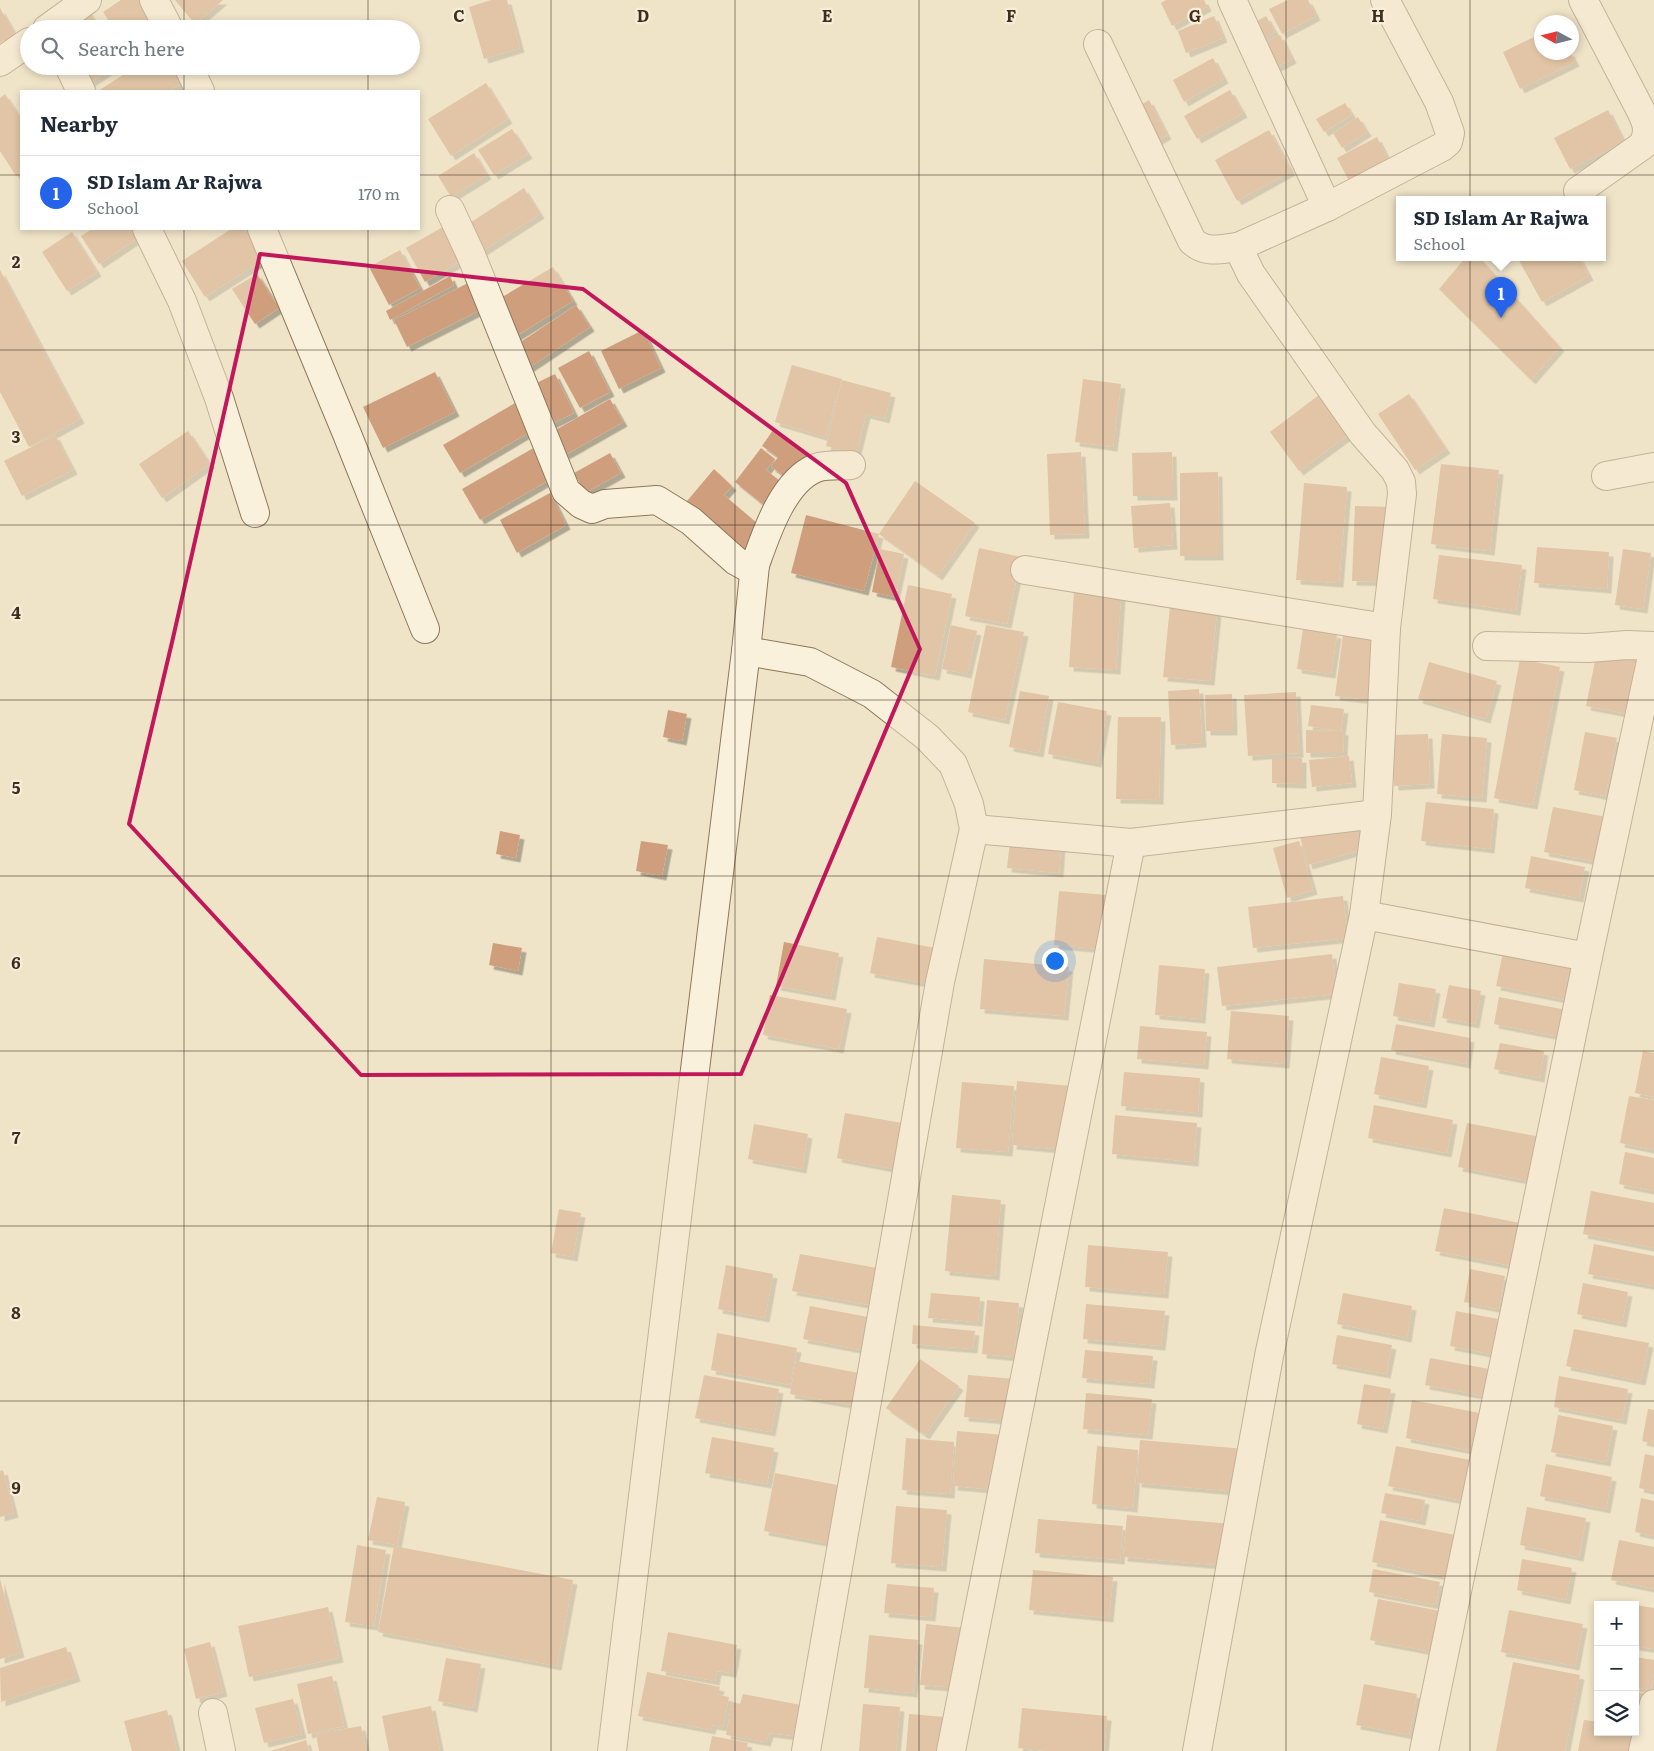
<!DOCTYPE html>
<html lang="en">
<head>
<meta charset="utf-8">
<style>
	:root { --surface:#fff; --page:#f6f6f7; --text:#1f2937; --muted:#747a83; --line:#e0e1e3; --accent:#2563eb }
	body { margin:0; font-family:Literata,serif; background:var(--page); color:var(--text) }
	.controls { position:absolute; right:15px; bottom:15px; display:grid; overflow:hidden; border-radius:0px; box-shadow:0 2px 8px #0003 }
	.controls button { width:45px; height:45px; display:grid; place-items:center; padding:0; border:0; border-bottom:1px solid var(--line); background:var(--surface); color:var(--text); font:25px sans-serif }
	.compass { position:absolute; left:1534px; top:15px; width:45px; height:45px; border-radius:50%; background:var(--surface); box-shadow:0 2px 8px #0003; rotate:277deg }
	.you { position:absolute; left:1054px; top:960px; width:18px; height:18px; margin:-12px; border:4px solid #fff; border-radius:50%; background:#1a73e8; box-shadow:0 0 0 8px #1a73e833 }
	.badge { display:grid; place-items:center; width:32px; height:32px; border-radius:50%; background:var(--accent); color:#fff; font-size:16px; font-weight:700 }
	.pin { position:absolute; translate:-50% -41px; filter:drop-shadow(0 1px 2px #0008) }
	.pin::after { content:''; position:absolute; top:26px; width:18px; height:15px; background:inherit; clip-path:polygon(0 0,100% 0,50% 100%) }
	.popup { position:absolute; left:1396px; top:196px; width:210px; height:65px; box-sizing:border-box; display:grid; place-content:center; border-radius:0px; background:var(--surface); filter:drop-shadow(0 1px 4px #0005); font-size:16px; white-space:nowrap; color:var(--muted) }
	.popup b { font-size:19px; color:var(--text) }
	.popup::after { content:''; position:absolute; left:50%; top:100%; margin-left:-10px; border:10px solid transparent; border-top-color:var(--surface) }
	.list { margin:0; padding:0; list-style:none }
	h2 { display:flex; justify-content:space-between; align-items:center; height:65px; margin:0; padding:0 20px; font-size:21px }
	h2 small { font-size:16px; font-weight:400; color:var(--muted) }
	.list li { display:grid; grid-template-columns:32px 1fr auto; gap:15px; align-items:center; box-sizing:border-box; height:75px; padding:0 20px; border-top:1px solid var(--line) }
	.list b { display:block; font-size:19px; white-space:nowrap }
	.list p { margin:0; font-size:16px; white-space:nowrap; color:var(--muted) }
	.list em { font-size:16px; font-style:normal; color:var(--muted) }
	.icon { flex:none; width:28px; height:28px; fill:none; stroke:currentColor; stroke-width:2; stroke-linecap:round; stroke-linejoin:round }
	.map { position:relative; flex:none; width:1654px; height:1751px; overflow:hidden }
	.search { position:absolute; background:var(--surface); box-shadow:0 2px 8px #0003; left:20px; top:20px; width:400px; height:55px; display:flex; align-items:center; gap:12px; box-sizing:border-box; padding:0 18px; border-radius:28px; color:var(--muted); font-size:19px }
	.panel { position:absolute; background:var(--surface); box-shadow:0 2px 8px #0003; left:20px; top:90px; width:400px; height:140px; border-radius:0px }
	.map>svg:first-child { display:block }
	.building { fill:#cf9f7d; filter:url(#shadow) }
	.lines { fill:none; stroke-linecap:round; stroke-linejoin:round }
	.minor-casing { stroke:#8d765c; stroke-width:30 }
	.minor { stroke:#faf1dc; stroke-width:28 }
	.marked { fill:none; stroke:#c2185b; stroke-width:4; stroke-linejoin:round }
	.grid { fill:none; stroke:#3d2e20; stroke-width:1; stroke-opacity:0.55 }
	.grid-label { font-size:16px; text-anchor:middle; font-weight:bold; fill:#3d2e20; stroke:#f7eed8; stroke-width:4.5; stroke-linejoin:round; paint-order:stroke }
</style>
</head>
<body>
<div class="map">
<svg width="1654" height="1751" viewBox="0 0 1654 1751">
	<defs>
		<filter id="shadow"><feDropShadow dx="4.5" dy="4.5" stdDeviation="0" flood-color="#0004"/></filter>
	</defs>
	<rect width="100%" height="100%" fill="#f0e4c8"/>
	<g class="building">
		<polygon points="121,0 143,0 153,16 134,29 114,29 103,12"/>
		<polygon points="175,0 223,0 195,24"/>
		<polygon points="491,0 507,0 520,48 484,59 469,7"/>
		<polygon points="1166,0 1204,0 1207,7 1172,26 1161,3"/>
		<polygon points="1288,0 1308,0 1316,16 1282,34 1269,9"/>
		<polygon points="0,8 15,34 0,43"/>
		<polygon points="87,9 100,29 57,29"/>
		<polygon points="1214,16 1223,38 1186,53 1178,31"/>
		<polygon points="1266,16 1275,32 1263,39 1254,23"/>
		<polygon points="1542,33 1542,52 1570,52 1575,62 1520,89 1503,52"/>
		<polygon points="1280,35 1292,59 1275,68 1263,44"/>
		<polygon points="1213,58 1224,79 1184,102 1173,80"/>
		<polygon points="77,66 115,66 88,84"/>
		<polygon points="137,66 172,66 182,83 169,91 98,91"/>
		<polygon points="486,83 508,119 451,156 428,119"/>
		<polygon points="1230,90 1243,113 1197,139 1184,116"/>
		<polygon points="5,94 21,119 21,173 16,176 0,151 0,98"/>
		<polygon points="1149,100 1167,135 1153,143 1134,109"/>
		<polygon points="1345,103 1352,115 1324,132 1316,119"/>
		<polygon points="1608,110 1624,142 1570,169 1554,138"/>
		<polygon points="1358,117 1367,132 1342,148 1333,133"/>
		<polygon points="512,129 528,154 494,175 478,150"/>
		<polygon points="1269,130 1291,171 1237,201 1215,160"/>
		<polygon points="1377,137 1390,163 1350,183 1337,158"/>
		<polygon points="474,153 487,175 451,197 438,176"/>
		<polygon points="524,188 540,214 481,252 465,226"/>
		<polygon points="448,224 468,257 425,282 406,248"/>
		<polygon points="92,229 132,229 138,238 99,264 81,236"/>
		<polygon points="231,229 251,229 269,256 205,297 182,261"/>
		<polygon points="72,232 97,272 67,291 42,252"/>
		<polygon points="400,250 420,288 389,305 369,267"/>
		<polygon points="1466,257 1479,257 1560,347 1531,380 1439,289"/>
		<polygon points="1517,257 1579,257 1589,276 1542,302"/>
		<polygon points="553,267 573,301 513,338 492,303"/>
		<polygon points="0,270 80,419 29,447 0,392"/>
		<polygon points="257,274 279,308 255,324 232,289"/>
		<polygon points="450,276 454,285 390,320 386,311"/>
		<polygon points="474,280 488,306 407,347 394,320"/>
		<polygon points="576,305 590,327 527,369 513,347"/>
		<polygon points="643,330 661,368 619,389 601,351"/>
		<polygon points="589,351 610,392 580,408 558,368"/>
		<polygon points="792,365 842,379 825,437 775,422"/>
		<polygon points="435,372 455,412 383,448 363,407"/>
		<polygon points="555,374 574,413 545,427 526,388"/>
		<polygon points="1083,379 1121,384 1113,447 1075,442"/>
		<polygon points="842,380 891,393 885,419 866,414 856,454 826,446"/>
		<polygon points="1409,394 1446,449 1415,470 1378,414"/>
		<polygon points="1319,395 1348,435 1299,471 1270,432"/>
		<polygon points="610,399 623,422 565,455 552,432"/>
		<polygon points="515,403 531,431 460,473 443,445"/>
		<polygon points="773,430 811,456 793,482 771,467 778,457 762,446"/>
		<polygon points="188,431 210,464 162,498 139,464"/>
		<polygon points="55,435 73,470 22,496 4,461"/>
		<polygon points="537,446 554,477 480,520 462,489"/>
		<polygon points="761,448 775,459 766,470 788,487 770,510 735,482"/>
		<polygon points="1081,452 1085,534 1050,535 1047,454"/>
		<polygon points="1172,452 1173,496 1133,496 1132,453"/>
		<polygon points="610,453 621,473 585,493 574,473"/>
		<polygon points="1441,464 1499,470 1490,551 1431,544"/>
		<polygon points="714,469 732,486 724,495 764,529 739,558 682,507"/>
		<polygon points="1218,472 1219,556 1180,556 1180,473"/>
		<polygon points="915,481 975,523 938,576 879,534 864,591 791,573 806,515 879,534"/>
		<polygon points="1304,483 1347,487 1339,583 1296,580"/>
		<polygon points="550,493 566,525 517,553 500,520"/>
		<polygon points="1170,503 1173,545 1134,548 1131,506"/>
		<polygon points="1355,506 1393,507 1390,582 1352,581"/>
		<polygon points="1537,547 1609,552 1607,589 1534,583"/>
		<polygon points="979,548 1021,557 1007,624 965,616"/>
		<polygon points="880,549 904,554 895,597 872,592"/>
		<polygon points="1623,549 1651,553 1643,609 1615,605"/>
		<polygon points="1439,555 1522,565 1516,611 1433,599"/>
		<polygon points="908,585 952,594 935,676 891,667"/>
		<polygon points="1074,592 1121,595 1116,670 1069,667"/>
		<polygon points="1170,606 1217,611 1210,681 1163,677"/>
		<polygon points="951,625 977,631 967,674 942,669"/>
		<polygon points="986,625 1024,632 1005,720 968,712"/>
		<polygon points="1303,629 1337,634 1331,674 1297,669"/>
		<polygon points="1343,635 1380,640 1371,700 1335,696"/>
		<polygon points="1597,651 1639,660 1628,714 1586,706"/>
		<polygon points="1520,659 1560,667 1533,805 1494,798"/>
		<polygon points="1429,662 1497,681 1486,719 1418,699"/>
		<polygon points="1199,689 1202,743 1171,745 1168,691"/>
		<polygon points="1020,691 1049,696 1039,753 1009,747"/>
		<polygon points="1296,692 1299,753 1248,756 1244,695"/>
		<polygon points="1232,694 1233,731 1206,731 1205,695"/>
		<polygon points="1058,702 1107,711 1097,763 1048,754"/>
		<polygon points="1311,705 1344,709 1341,731 1344,731 1343,753 1306,753 1306,730 1340,731 1308,726"/>
		<polygon points="668,710 687,714 682,741 663,737"/>
		<polygon points="1118,717 1161,717 1159,800 1116,799"/>
		<polygon points="1585,732 1617,738 1605,796 1574,790"/>
		<polygon points="1428,734 1430,784 1394,786 1392,735"/>
		<polygon points="1442,734 1487,738 1482,798 1437,794"/>
		<polygon points="1349,756 1352,783 1312,787 1309,760"/>
		<polygon points="1272,758 1302,758 1302,784 1272,783"/>
		<polygon points="1426,802 1494,809 1490,849 1421,841"/>
		<polygon points="1553,807 1607,817 1599,862 1544,852"/>
		<polygon points="1357,821 1364,849 1308,865 1300,837"/>
		<polygon points="500,831 520,835 516,858 496,854"/>
		<polygon points="641,841 668,845 662,876 636,871"/>
		<polygon points="1010,841 1061,846 1059,873 1007,868"/>
		<polygon points="1299,841 1313,890 1287,898 1273,848"/>
		<polygon points="1531,856 1585,867 1579,898 1525,888"/>
		<polygon points="1059,891 1106,895 1101,949 1054,945"/>
		<polygon points="1343,896 1348,938 1253,948 1248,907"/>
		<polygon points="877,937 941,949 934,985 870,973"/>
		<polygon points="784,942 839,953 831,996 776,986"/>
		<polygon points="493,943 522,948 518,971 489,965"/>
		<polygon points="1503,952 1574,965 1567,1000 1496,986"/>
		<polygon points="1332,954 1336,994 1222,1006 1217,967"/>
		<polygon points="984,959 1069,967 1064,1016 980,1009"/>
		<polygon points="1159,965 1205,969 1201,1019 1155,1015"/>
		<polygon points="1399,983 1436,989 1430,1023 1393,1016"/>
		<polygon points="1449,985 1481,991 1475,1024 1442,1018"/>
		<polygon points="770,995 847,1009 839,1049 763,1035"/>
		<polygon points="1499,997 1567,1010 1561,1037 1494,1024"/>
		<polygon points="1231,1011 1289,1016 1285,1064 1227,1059"/>
		<polygon points="1396,1024 1470,1038 1466,1064 1391,1050"/>
		<polygon points="1140,1026 1207,1032 1204,1065 1137,1059"/>
		<polygon points="1500,1043 1544,1051 1540,1078 1494,1069"/>
		<polygon points="1643,1051 1654,1053 1654,1097 1635,1093"/>
		<polygon points="1381,1057 1429,1066 1422,1104 1374,1094"/>
		<polygon points="1124,1072 1200,1078 1198,1113 1121,1106"/>
		<polygon points="1017,1081 1072,1086 1067,1150 1012,1145"/>
		<polygon points="962,1082 1014,1086 1008,1152 956,1148"/>
		<polygon points="1629,1096 1654,1100 1654,1150 1620,1143"/>
		<polygon points="1374,1105 1453,1120 1447,1153 1368,1138"/>
		<polygon points="845,1113 908,1124 899,1170 837,1158"/>
		<polygon points="1115,1115 1197,1123 1194,1162 1112,1154"/>
		<polygon points="1467,1123 1541,1137 1533,1182 1458,1167"/>
		<polygon points="754,1124 808,1134 802,1169 748,1159"/>
		<polygon points="1625,1152 1654,1158 1654,1191 1619,1184"/>
		<polygon points="1591,1191 1654,1203 1654,1248 1583,1234"/>
		<polygon points="952,1195 1001,1200 995,1276 945,1271"/>
		<polygon points="1444,1208 1525,1224 1517,1267 1435,1251"/>
		<polygon points="559,1209 581,1213 573,1257 551,1253"/>
		<polygon points="1594,1244 1654,1256 1654,1286 1588,1274"/>
		<polygon points="1088,1245 1168,1252 1164,1294 1085,1287"/>
		<polygon points="800,1254 877,1268 870,1305 792,1291"/>
		<polygon points="726,1265 773,1274 765,1318 718,1309"/>
		<polygon points="1470,1269 1505,1276 1499,1309 1464,1302"/>
		<polygon points="1583,1283 1628,1292 1622,1323 1577,1314"/>
		<polygon points="931,1293 980,1297 978,1322 928,1318"/>
		<polygon points="1343,1293 1412,1306 1407,1338 1337,1324"/>
		<polygon points="987,1300 1019,1303 1014,1357 982,1354"/>
		<polygon points="1086,1304 1165,1311 1161,1346 1083,1339"/>
		<polygon points="810,1306 873,1318 867,1351 803,1339"/>
		<polygon points="1456,1311 1498,1319 1491,1354 1450,1346"/>
		<polygon points="913,1325 975,1331 973,1349 912,1344"/>
		<polygon points="1574,1329 1649,1343 1641,1381 1566,1366"/>
		<polygon points="717,1333 797,1348 790,1385 711,1370"/>
		<polygon points="1337,1335 1392,1345 1386,1374 1332,1364"/>
		<polygon points="1085,1350 1153,1356 1150,1384 1082,1378"/>
		<polygon points="1430,1358 1489,1369 1484,1396 1425,1385"/>
		<polygon points="920,1359 959,1386 925,1435 886,1408"/>
		<polygon points="796,1361 864,1374 858,1406 790,1394"/>
		<polygon points="704,1375 779,1389 771,1432 695,1418"/>
		<polygon points="968,1375 1016,1379 1012,1421 964,1417"/>
		<polygon points="1559,1376 1628,1389 1622,1420 1554,1407"/>
		<polygon points="1364,1384 1391,1389 1383,1429 1357,1424"/>
		<polygon points="1086,1393 1152,1399 1148,1435 1083,1429"/>
		<polygon points="1412,1400 1485,1414 1478,1452 1406,1438"/>
		<polygon points="1648,1409 1654,1410 1654,1444 1642,1441"/>
		<polygon points="1558,1415 1613,1426 1606,1462 1551,1452"/>
		<polygon points="957,1431 1004,1435 999,1490 953,1486"/>
		<polygon points="712,1437 774,1448 767,1484 705,1473"/>
		<polygon points="906,1438 954,1442 950,1494 902,1490"/>
		<polygon points="1140,1440 1245,1449 1241,1492 1137,1483"/>
		<polygon points="1097,1446 1138,1450 1133,1508 1092,1504"/>
		<polygon points="1396,1446 1476,1461 1468,1502 1388,1486"/>
		<polygon points="1645,1454 1654,1456 1654,1491 1639,1488"/>
		<polygon points="1546,1464 1612,1477 1606,1509 1540,1496"/>
		<polygon points="3,1470 14,1513 0,1517 0,1471"/>
		<polygon points="775,1473 848,1487 838,1545 764,1531"/>
		<polygon points="1385,1493 1425,1500 1421,1521 1381,1513"/>
		<polygon points="377,1497 405,1502 397,1545 368,1540"/>
		<polygon points="1641,1498 1654,1501 1654,1536 1635,1532"/>
		<polygon points="896,1506 947,1510 942,1567 891,1563"/>
		<polygon points="1527,1507 1586,1518 1579,1557 1520,1545"/>
		<polygon points="1127,1515 1232,1524 1228,1566 1123,1557"/>
		<polygon points="1038,1519 1123,1526 1120,1560 1035,1553"/>
		<polygon points="1380,1520 1455,1535 1447,1577 1372,1562"/>
		<polygon points="1619,1540 1654,1547 1654,1589 1611,1580"/>
		<polygon points="357,1545 386,1550 374,1626 345,1622"/>
		<polygon points="394,1546 573,1580 557,1666 378,1632"/>
		<polygon points="1522,1559 1572,1568 1566,1600 1517,1590"/>
		<polygon points="1373,1569 1440,1582 1436,1605 1369,1592"/>
		<polygon points="1033,1570 1113,1577 1109,1618 1029,1610"/>
		<polygon points="0,1579 20,1653 0,1659"/>
		<polygon points="887,1584 934,1588 931,1617 884,1613"/>
		<polygon points="1378,1599 1440,1611 1433,1652 1370,1640"/>
		<polygon points="1635,1605 1654,1608 1654,1649 1635,1646"/>
		<polygon points="328,1607 339,1658 249,1677 238,1626"/>
		<polygon points="1509,1610 1583,1624 1575,1666 1501,1652"/>
		<polygon points="926,1624 965,1628 960,1688 920,1685"/>
		<polygon points="668,1632 737,1645 732,1673 717,1671 715,1681 661,1671"/>
		<polygon points="869,1635 918,1640 913,1693 864,1688"/>
		<polygon points="210,1642 223,1692 196,1699 184,1649"/>
		<polygon points="66,1647 76,1677 1,1702 0,1668"/>
		<polygon points="1635,1657 1654,1660 1654,1672 1651,1690 1635,1687"/>
		<polygon points="446,1658 481,1664 473,1708 438,1701"/>
		<polygon points="1513,1662 1580,1675 1565,1751 1496,1751"/>
		<polygon points="647,1672 720,1687 718,1695 729,1697 723,1727 712,1725 711,1730 638,1716"/>
		<polygon points="332,1676 344,1726 308,1734 297,1684"/>
		<polygon points="1364,1684 1417,1694 1409,1735 1356,1725"/>
		<polygon points="1635,1692 1646,1694 1642,1715 1635,1714"/>
		<polygon points="743,1694 801,1705 793,1736 769,1733 766,1742 726,1735 732,1702 740,1704"/>
		<polygon points="293,1699 302,1734 264,1743 255,1708"/>
		<polygon points="863,1704 900,1707 896,1751 859,1751"/>
		<polygon points="431,1706 440,1751 389,1751 382,1716"/>
		<polygon points="1022,1708 1107,1716 1104,1751 1047,1751 1018,1748"/>
		<polygon points="167,1710 177,1751 132,1751 124,1721"/>
		<polygon points="909,1714 945,1717 942,1751 906,1751"/>
		<polygon points="1584,1720 1598,1722 1598,1732 1634,1732 1630,1751 1578,1751"/>
		<polygon points="361,1726 366,1751 319,1751 316,1734"/>
		<polygon points="712,1736 748,1743 746,1751 709,1751"/>
		<polygon points="306,1740 309,1751 271,1751"/>
	</g>
	<g class="lines">
		<g class="minor-casing">
			<g id="minor">
				<polyline points="154,0 169,29"/>
				<polyline points="1232,0 1327,207"/>
				<polyline points="47,29 87,0"/>
				<path d="M1098 44 1192 241C1206 254 1220 249 1238 247L1251 274 1363 434 1395 470 1401 482 1402 494 1386 628 1377 814 1364 915 1269 1356 1197 1751"/>
				<polyline points="0,62 29,42"/>
				<polyline points="69,66 81,91"/>
				<polyline points="188,66 200,91"/>
				<path d="M1578 191 1643 145C1650 129 1647 124 1640 109L1583 0"/>
				<path d="M450 210 471 255 566 491 581 504 592 509 605 504 657 500 691 521 736 561 745 566 755 565C766 534 783 481 816 468 826 464 841 466 851 465"/>
				<polyline points="147,229 182,301 219,398 255,513"/>
				<polyline points="262,229 347,434 425,629"/>
				<polyline points="1238,247 1327,207 1442,147 1448,142 1450,133 1439,102 1385,0"/>
				<polyline points="1606,476 1654,467"/>
				<polyline points="1025,570 1386,628"/>
				<polyline points="1487,646 1588,648 1627,645 1654,646"/>
				<polyline points="746,651 810,662 872,694 927,737 953,764 969,804 974,829 940,982 806,1751"/>
				<polyline points="974,829 1131,843 1377,814"/>
				<polyline points="1364,915 1588,957"/>
				<polyline points="213,1713 221,1751"/>
				<polyline points="612,1751 746,651 755,565"/>
				<polyline points="951,1751 1131,843"/>
				<polyline points="1424,1751 1588,957 1654,647"/>
				<polyline points="1643,1751 1654,1704"/>
			</g>
		</g>
		<use href="#minor" class="minor"/>
	</g>
	<path d="M0 0H1654V1751H0ZM260 254 583 289 846 483 920 649 741 1074 361 1075 129 824 173 638Z" fill="#f0e4c8" fill-opacity=".55" fill-rule="evenodd"/>
	<path class="marked" d="M260 254 583 289 846 483 920 649 741 1074 361 1075 129 824 173 638Z"/>
	<path class="grid" d="M184 0V29M368 0V29M551 0V1751M735 0V1751M919 0V1751M1103 0V1751M1286 0V1751M1470 0V1751M184 66V91M368 66V91M0 175H21M419 175H1654M184 229V1751M368 229V1751M0 350H1654M0 525H1654M0 700H1654M0 876H1654M0 1051H1654M0 1226H1654M0 1401H1654M0 1576H1654"/>
	<g class="grid-label">
		<text x="459" y="22">C</text>
		<text x="643" y="22">D</text>
		<text x="827" y="22">E</text>
		<text x="1011" y="22">F</text>
		<text x="1195" y="22">G</text>
		<text x="1378" y="22">H</text>
		<text x="16" y="268">2</text>
		<text x="16" y="443">3</text>
		<text x="16" y="619">4</text>
		<text x="16" y="794">5</text>
		<text x="16" y="969">6</text>
		<text x="16" y="1144">7</text>
		<text x="16" y="1319">8</text>
		<text x="16" y="1494">9</text>
	</g>
</svg>
<div class="controls">
<button>+</button>
<button>−</button>
<button><svg class="icon" aria-label="layers" viewBox="0 0 24 24"><path d="M12 4l9 5-9 5-9-5zM3 14l9 5 9-5"/></svg></button>
</div>
<svg class="compass" viewBox="-18 -18 36 36"><path d="M0-13l5 13h-10z" fill="#e53935"/><path d="M0 13l5-13h-10z" fill="#747a83"/></svg>
<div class="you"></div>
<div class="pin badge" style="left:1501px;top:318px">1</div>
<div class="popup"><b>SD Islam Ar Rajwa</b>School</div>
<div class="search"><svg class="icon" aria-label="search" viewBox="0 0 24 24"><circle cx="10" cy="10" r="6"/><path d="M15 15l6 6"/></svg>Search here</div>
<section class="panel">
<h2>Nearby<small></small></h2>
<ul class="list">
<li><span class="badge">1</span><div><b>SD Islam Ar Rajwa</b><p>School</p></div><em>170 m</em></li>
</ul>
</section>
</div>
</body>
</html>
